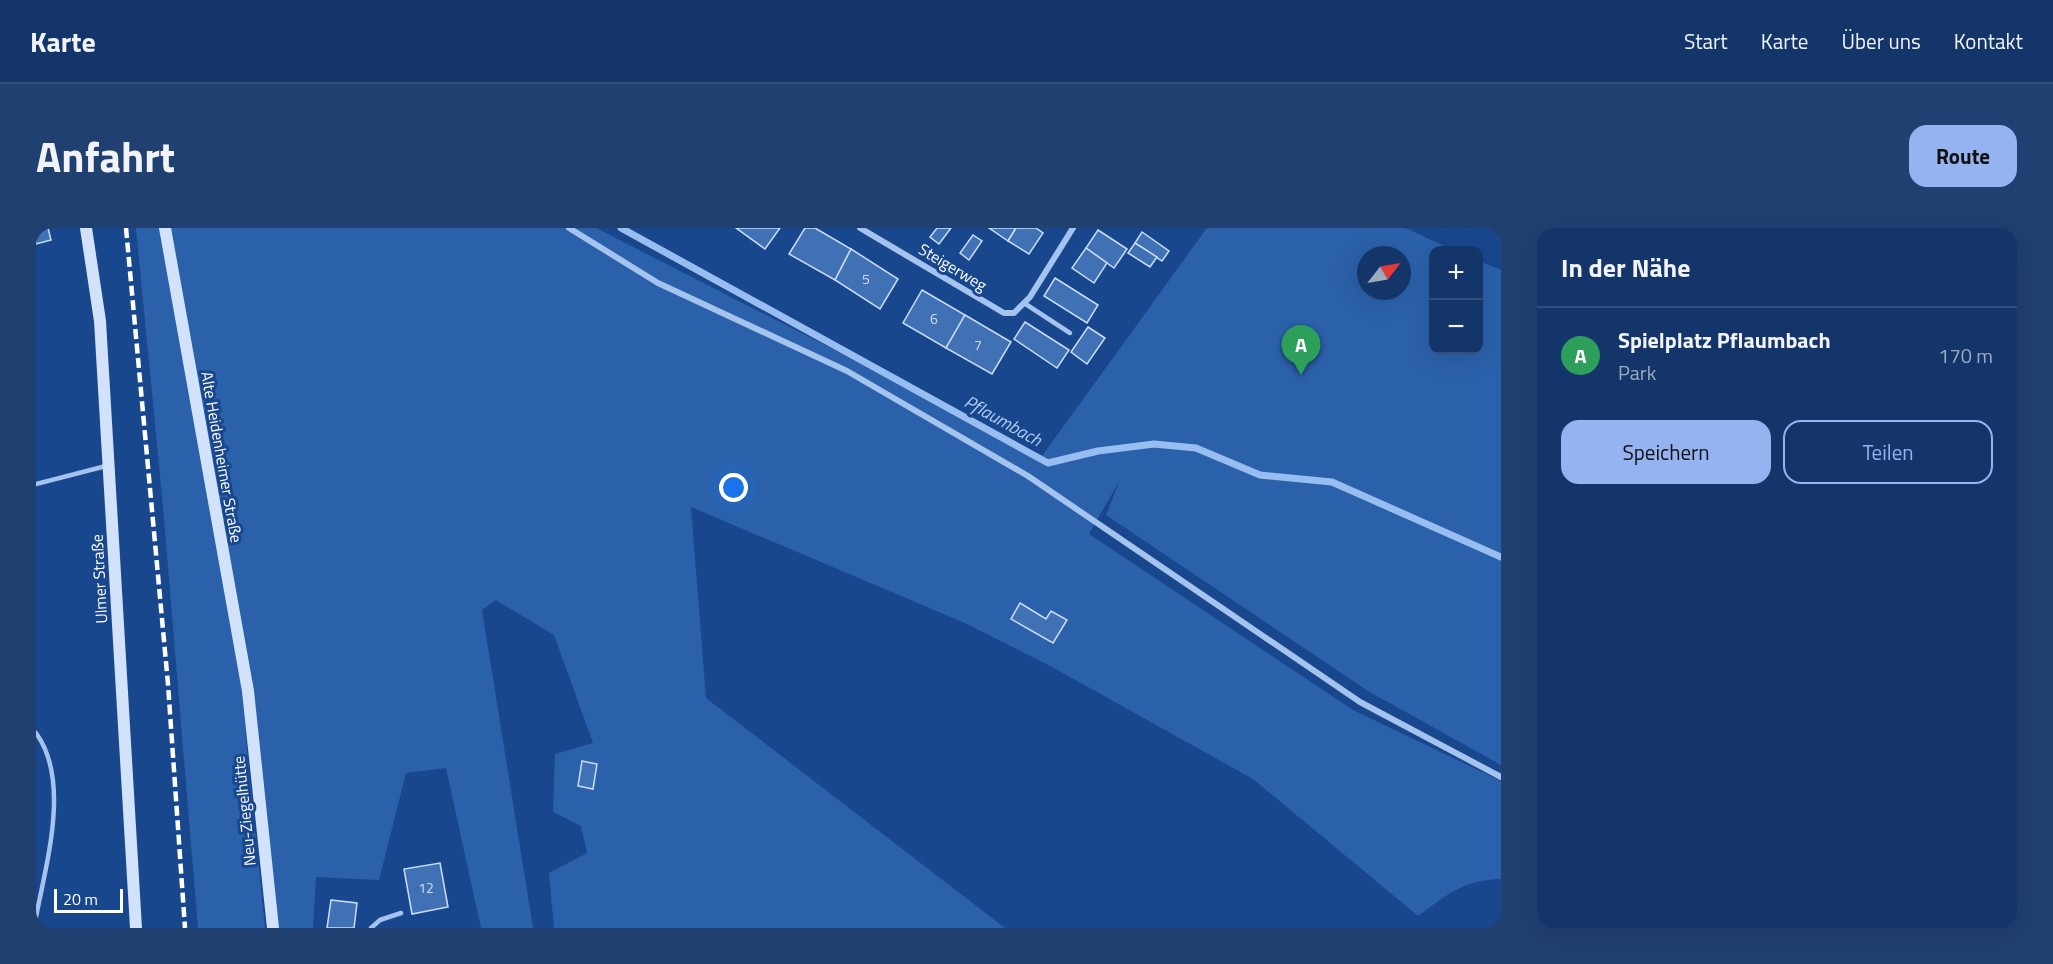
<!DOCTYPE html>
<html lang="de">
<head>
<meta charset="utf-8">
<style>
	:root { --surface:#13356a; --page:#204072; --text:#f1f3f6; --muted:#9dabc1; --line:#32507e; --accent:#95b2f1 }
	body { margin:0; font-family:"Titillium Web",sans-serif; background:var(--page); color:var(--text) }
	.controls { position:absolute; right:18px; top:18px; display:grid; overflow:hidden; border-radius:12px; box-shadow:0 6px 24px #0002 }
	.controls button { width:54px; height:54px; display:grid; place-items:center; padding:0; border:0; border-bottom:2px solid var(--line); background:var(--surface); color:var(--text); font:30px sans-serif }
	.compass { position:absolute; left:1321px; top:18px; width:54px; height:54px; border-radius:50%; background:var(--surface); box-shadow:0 6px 24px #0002; rotate:59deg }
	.scale { position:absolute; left:18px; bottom:15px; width:69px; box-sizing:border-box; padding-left:6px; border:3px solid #fff; border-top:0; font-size:16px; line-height:21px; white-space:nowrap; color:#fff; -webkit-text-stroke:4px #19478d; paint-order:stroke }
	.you { position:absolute; left:698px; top:260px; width:21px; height:21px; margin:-15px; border:4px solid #fff; border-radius:50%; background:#1a73e8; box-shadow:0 0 0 9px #1a73e833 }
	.badge { display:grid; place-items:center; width:39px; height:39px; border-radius:50%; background:var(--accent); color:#fff; font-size:20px; font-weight:700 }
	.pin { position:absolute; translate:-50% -50px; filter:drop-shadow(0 2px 3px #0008) }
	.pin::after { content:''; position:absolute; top:32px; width:21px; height:18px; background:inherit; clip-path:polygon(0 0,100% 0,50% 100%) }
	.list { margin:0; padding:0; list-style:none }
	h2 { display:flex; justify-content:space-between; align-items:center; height:78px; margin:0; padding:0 24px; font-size:26px }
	h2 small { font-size:20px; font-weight:400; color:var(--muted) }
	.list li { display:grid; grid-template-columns:39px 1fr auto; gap:18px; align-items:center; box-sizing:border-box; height:96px; padding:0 24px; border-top:2px solid var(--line) }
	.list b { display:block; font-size:22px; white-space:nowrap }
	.list p { margin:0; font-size:20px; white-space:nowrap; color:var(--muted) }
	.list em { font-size:20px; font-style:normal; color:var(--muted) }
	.actions { display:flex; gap:12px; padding:18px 24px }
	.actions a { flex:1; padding:14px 0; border:2px solid var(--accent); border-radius:18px; text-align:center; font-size:21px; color:var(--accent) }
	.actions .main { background:var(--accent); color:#111 }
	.map { position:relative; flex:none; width:1465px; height:700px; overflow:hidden; border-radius:18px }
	header { display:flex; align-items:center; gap:36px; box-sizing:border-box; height:84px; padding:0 30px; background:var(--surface); border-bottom:2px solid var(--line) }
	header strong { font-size:28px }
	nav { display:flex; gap:33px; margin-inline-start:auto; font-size:21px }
	.intro { display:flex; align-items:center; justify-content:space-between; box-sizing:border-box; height:144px; padding:0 36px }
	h1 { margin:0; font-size:42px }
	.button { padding:15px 27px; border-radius:18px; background:var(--accent); color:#111; font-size:21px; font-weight:700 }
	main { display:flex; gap:36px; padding:0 36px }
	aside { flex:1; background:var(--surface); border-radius:18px; box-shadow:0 6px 24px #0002 }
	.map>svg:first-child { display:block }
	.green { fill:#2b61ab; fill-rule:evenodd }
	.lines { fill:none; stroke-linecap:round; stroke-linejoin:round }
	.stream { stroke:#97bdf1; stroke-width:7 }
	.building { fill:#4171b5; stroke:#cadefa; stroke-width:1.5 }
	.lane { stroke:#a4c3ee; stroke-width:4.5 }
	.street { stroke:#a4c3ee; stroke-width:6 }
	.secondary { stroke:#d1e2fa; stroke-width:12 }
	.rail { stroke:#fff; stroke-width:4.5; stroke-dasharray:10 4.5; stroke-linecap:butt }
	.labels { text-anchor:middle; stroke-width:6; stroke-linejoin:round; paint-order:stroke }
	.number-label { font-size:14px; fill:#d0dcec }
	.street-label { font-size:16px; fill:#fff; stroke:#19478d }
	.water-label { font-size:18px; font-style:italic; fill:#b0cdf5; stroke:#19478d }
</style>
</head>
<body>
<header>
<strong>Karte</strong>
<nav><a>Start</a><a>Karte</a><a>Über uns</a><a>Kontakt</a></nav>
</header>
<div class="intro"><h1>Anfahrt</h1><a class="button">Route</a></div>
<main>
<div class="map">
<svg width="1465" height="700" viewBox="0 0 1465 700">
	<rect width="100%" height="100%" fill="#19478d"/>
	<path class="green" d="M100 0H560L1006 228 1171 0H1369L1417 22H1398V122H1442L1443 33 1465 42V537L1332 463 1070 287 1084 252 1053 306 1317 482 1465 553V651C1427 652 1411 667 1382 688L1217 551 1018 440 929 395 655 279 670 470 969 700H518L513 645 551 625 545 598 517 584 519 526 557 515 518 407 460 372 446 382 497 700H445L410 540 370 545 343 652 280 649 277 700H236L208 493 229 700H162L127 279ZM1330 27H1366V63H1330Z"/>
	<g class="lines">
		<polyline class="stream" points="585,0 1012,235 1062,223 1118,216 1160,220 1224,247 1296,254 1465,329"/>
	</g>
	<g class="building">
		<polygon points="0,0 12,0 15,12 0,16"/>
		<polygon points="700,0 744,0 729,21"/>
		<polygon points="769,0 779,0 815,21 799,52 753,26"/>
		<polygon points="901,0 915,0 903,16 894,9"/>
		<polygon points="953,0 980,0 972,13"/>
		<polygon points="980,0 1000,0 1007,5 993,26 972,13"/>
		<polygon points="1062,2 1091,21 1078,40 1050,20"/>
		<polygon points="1106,4 1133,23 1126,33 1099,15"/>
		<polygon points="937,7 946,13 933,32 924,25"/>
		<polygon points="1099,15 1121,29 1114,39 1092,25"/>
		<polygon points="1050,20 1071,35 1058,55 1036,40"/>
		<polygon points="815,21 862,51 844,81 799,52"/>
		<polygon points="1019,50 1062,77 1051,95 1008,68"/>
		<polygon points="886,62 929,87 910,120 867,95"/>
		<polygon points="929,87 975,114 956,146 910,120"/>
		<polygon points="989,94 1033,122 1021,140 978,111"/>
		<polygon points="1052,99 1069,110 1051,136 1035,124"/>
		<polygon points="984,375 1010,391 1015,383 1031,392 1017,415 975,391"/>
		<polygon points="546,533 561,536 557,561 542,558"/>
		<polygon points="404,635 412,679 376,686 368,641"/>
		<polygon points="295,672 321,675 318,700 291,700"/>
	</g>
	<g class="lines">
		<g class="lane">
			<polyline points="988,75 1034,105"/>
			<polyline points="0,256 70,238"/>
			<path d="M0 505C35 553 10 636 0 689"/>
			<polyline points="335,700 344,692 365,685"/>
		</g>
		<g class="street">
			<polyline points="533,0 622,55 811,143 992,248 1324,474 1465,549"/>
			<polyline points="824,0 968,85 978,85 994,69 1037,0"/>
		</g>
		<g class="secondary">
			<polyline points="50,0 64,93 100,700"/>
			<polyline points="129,0 212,463 237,700"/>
		</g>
		<polyline class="rail" points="90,0 132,456 149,700"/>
	</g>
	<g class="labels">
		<g class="number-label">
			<text x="830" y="56">5</text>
			<text x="898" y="96">6</text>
			<text x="942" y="122">7</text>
			<text x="390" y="665">12</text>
		</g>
		<g class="street-label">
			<text transform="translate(917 39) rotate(31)" y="6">Steigerweg</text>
			<text transform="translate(186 229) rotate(80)" y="6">Alte Heidenheimer Straße</text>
			<text transform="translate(63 351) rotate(-93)" y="6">Ulmer Straße</text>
			<text transform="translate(208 583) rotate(-96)" y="6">Neu-Ziegelhütte</text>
		</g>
		<g class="water-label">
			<text transform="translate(967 193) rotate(29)" y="6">Pflaumbach</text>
		</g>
	</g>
</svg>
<div class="controls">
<button>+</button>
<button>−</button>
</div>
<svg class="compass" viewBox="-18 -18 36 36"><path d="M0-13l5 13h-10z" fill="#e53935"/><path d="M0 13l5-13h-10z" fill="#9dabc1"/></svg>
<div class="scale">20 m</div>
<div class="you"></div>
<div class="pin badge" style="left:1265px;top:147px;background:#2e9e5b">A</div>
</div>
<aside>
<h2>In der Nähe<small></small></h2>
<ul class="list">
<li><span class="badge" style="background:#2e9e5b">A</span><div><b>Spielplatz Pflaumbach</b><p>Park</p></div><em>170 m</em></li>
</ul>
<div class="actions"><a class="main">Speichern</a><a>Teilen</a></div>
</aside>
</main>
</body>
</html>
